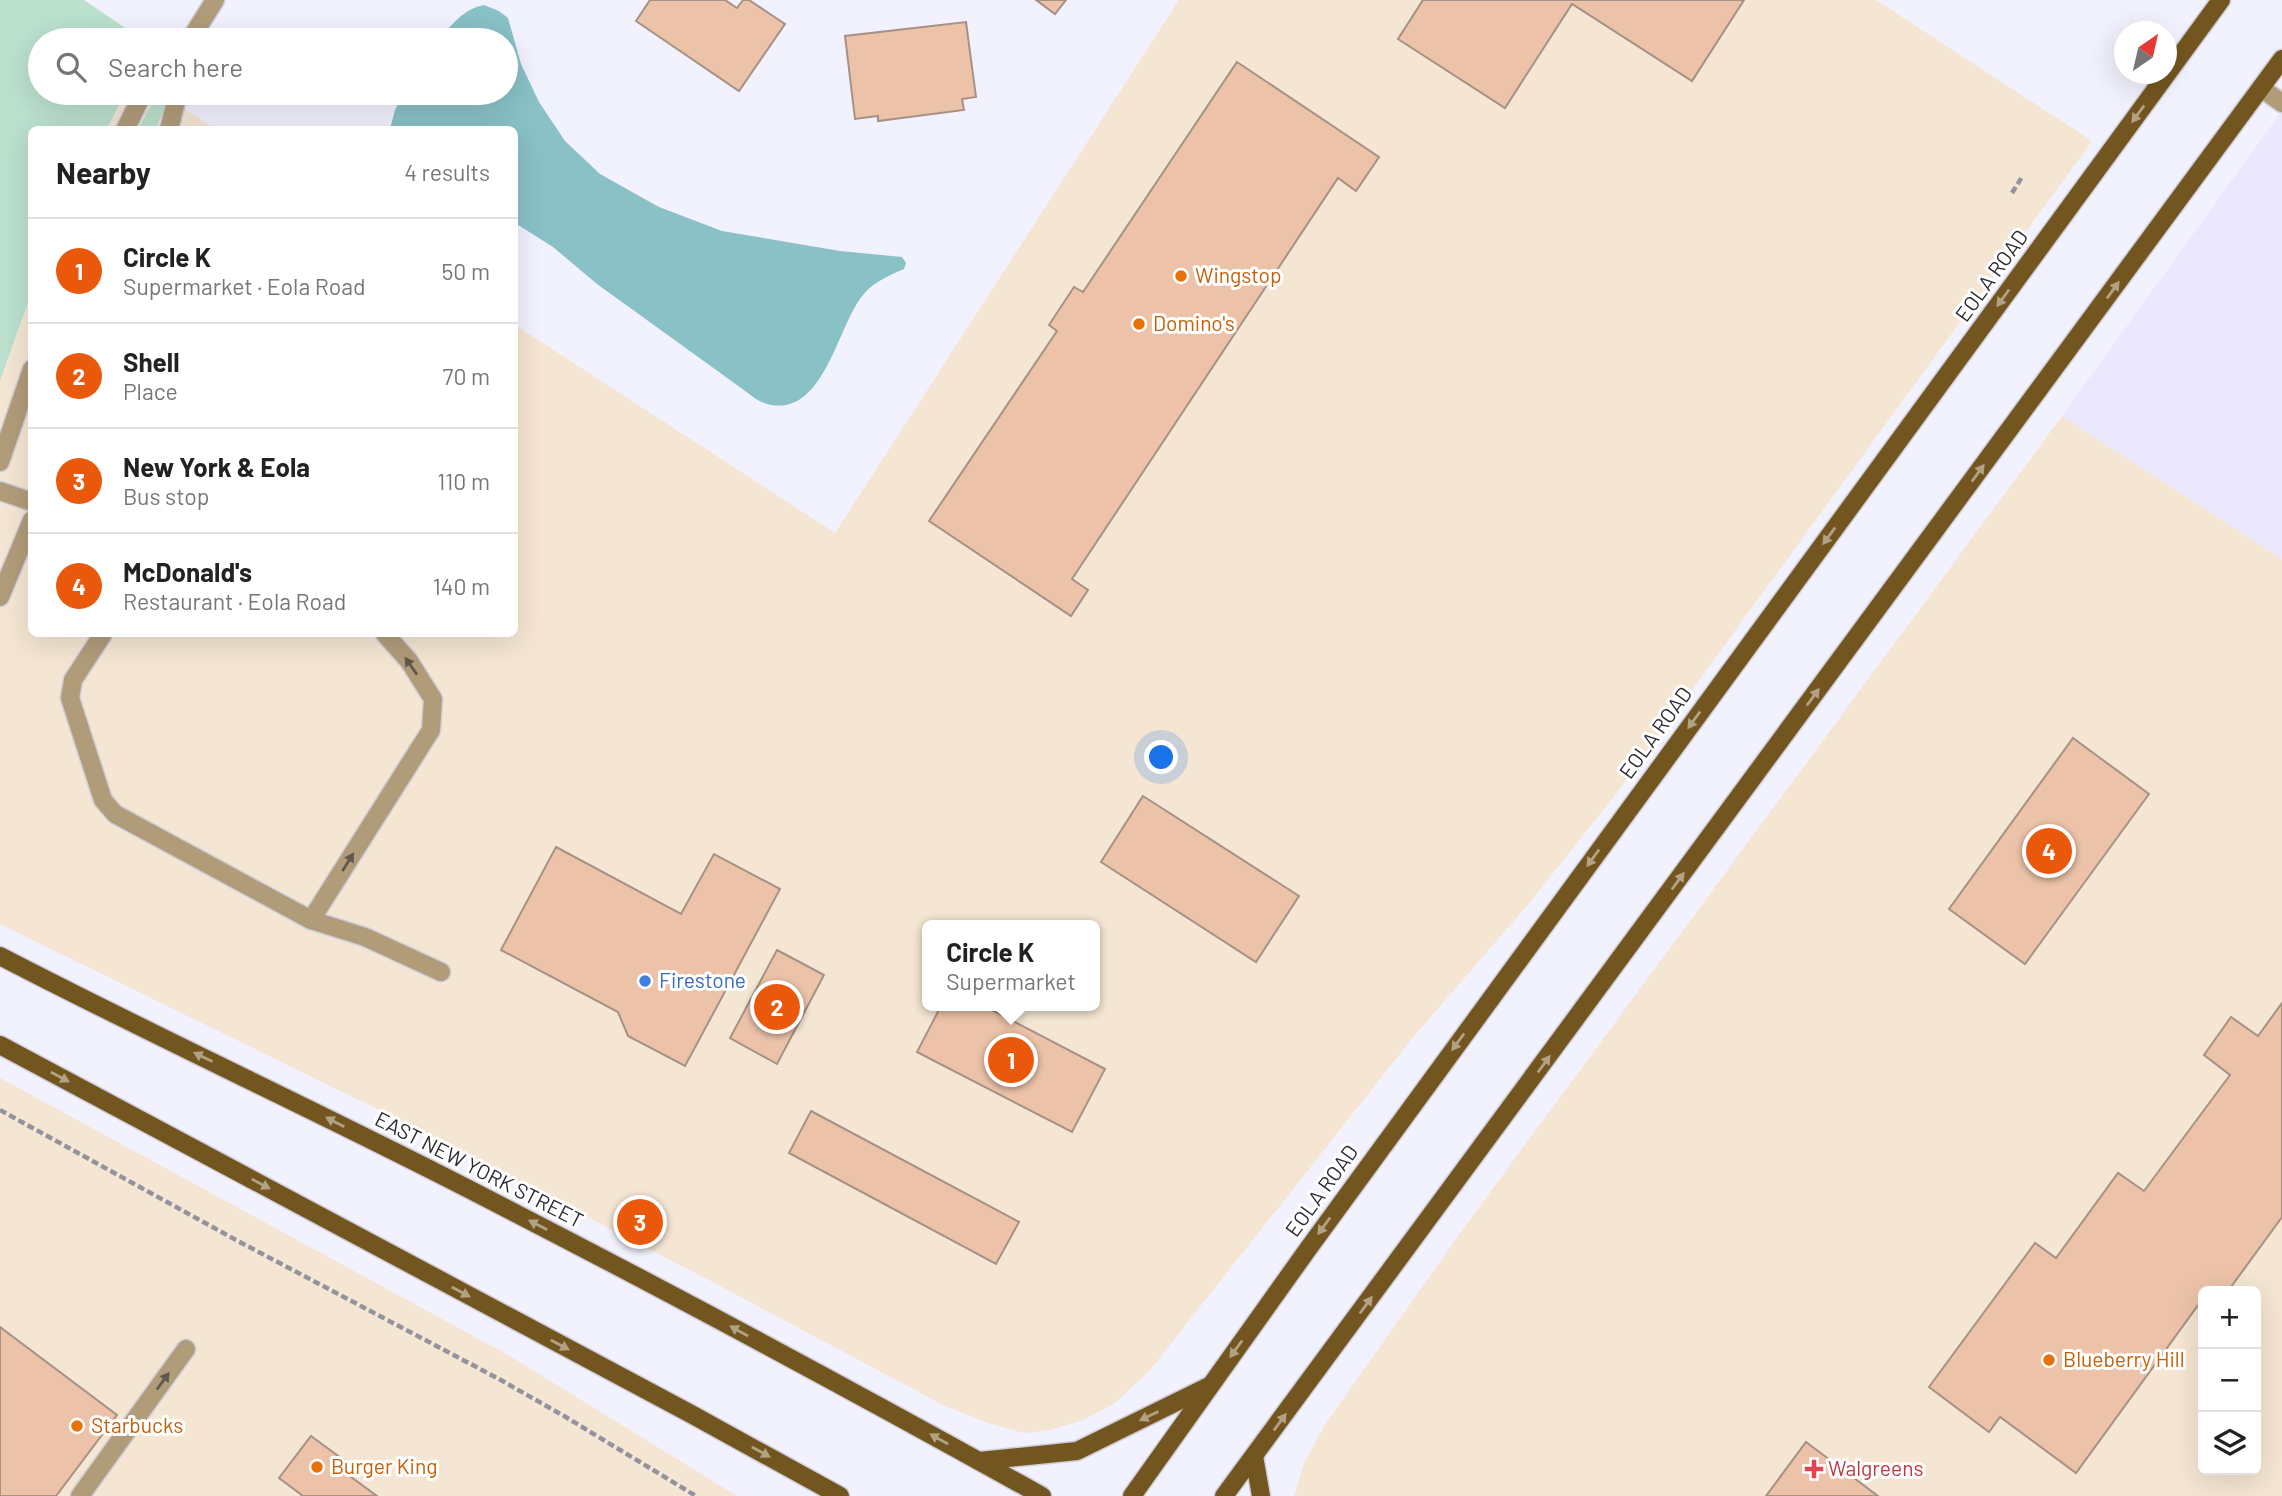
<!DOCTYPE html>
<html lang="en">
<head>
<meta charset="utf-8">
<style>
	:root { --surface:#fff; --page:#f6f6f6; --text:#222; --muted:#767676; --line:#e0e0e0; --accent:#ea580c }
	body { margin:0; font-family:Barlow,sans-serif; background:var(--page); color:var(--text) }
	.controls { position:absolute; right:21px; bottom:21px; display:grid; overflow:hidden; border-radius:10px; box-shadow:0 7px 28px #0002 }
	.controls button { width:63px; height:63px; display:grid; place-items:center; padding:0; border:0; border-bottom:2px solid var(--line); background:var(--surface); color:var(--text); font:35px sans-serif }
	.compass { position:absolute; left:2114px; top:21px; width:63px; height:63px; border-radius:50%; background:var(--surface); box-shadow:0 7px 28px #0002; rotate:34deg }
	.you { position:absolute; left:1162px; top:758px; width:24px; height:24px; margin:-18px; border:5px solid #fff; border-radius:50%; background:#1a73e8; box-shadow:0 0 0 10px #1a73e833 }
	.badge { display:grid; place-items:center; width:46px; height:46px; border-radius:50%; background:var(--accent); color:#fff; font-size:23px; font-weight:700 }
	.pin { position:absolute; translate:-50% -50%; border:4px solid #fff; box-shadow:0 2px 7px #0006 }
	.popup { position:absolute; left:922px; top:920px; width:178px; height:91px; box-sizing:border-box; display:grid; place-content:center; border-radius:10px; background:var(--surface); filter:drop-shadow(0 2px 5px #0005); font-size:23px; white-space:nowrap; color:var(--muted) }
	.popup b { font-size:26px; color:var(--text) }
	.popup::after { content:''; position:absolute; left:50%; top:100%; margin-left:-14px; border:14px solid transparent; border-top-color:var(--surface) }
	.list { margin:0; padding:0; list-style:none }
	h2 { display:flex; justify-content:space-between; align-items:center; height:91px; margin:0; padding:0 28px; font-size:30px }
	h2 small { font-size:23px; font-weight:400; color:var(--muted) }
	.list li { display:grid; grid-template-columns:46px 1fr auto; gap:21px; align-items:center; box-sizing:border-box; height:105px; padding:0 28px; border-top:2px solid var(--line) }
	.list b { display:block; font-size:26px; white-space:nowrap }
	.list p { margin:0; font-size:23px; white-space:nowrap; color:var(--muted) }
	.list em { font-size:23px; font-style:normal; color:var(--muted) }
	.icon { flex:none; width:38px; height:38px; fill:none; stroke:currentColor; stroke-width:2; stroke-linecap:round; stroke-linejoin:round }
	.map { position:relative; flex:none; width:2282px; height:1496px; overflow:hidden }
	.search { position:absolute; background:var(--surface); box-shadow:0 7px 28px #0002; left:28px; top:28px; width:490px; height:77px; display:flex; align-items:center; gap:18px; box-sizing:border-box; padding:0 24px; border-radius:38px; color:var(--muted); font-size:26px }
	.panel { position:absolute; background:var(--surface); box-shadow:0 7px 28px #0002; left:28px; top:126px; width:490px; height:511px; border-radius:10px }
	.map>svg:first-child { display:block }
	.commercial { fill:#f5e6d3; fill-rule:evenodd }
	.built { fill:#eae7ff }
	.green { fill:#bbe0ce }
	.water { fill:#89c1c6 }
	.building { fill:#ecc3a9; stroke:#a69185; stroke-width:2 }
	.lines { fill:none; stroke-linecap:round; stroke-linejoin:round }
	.minor-casing { stroke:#cecdd9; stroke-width:21 }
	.major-casing { stroke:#cecdd9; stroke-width:21 }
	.path { stroke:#93929d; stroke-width:4.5; stroke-dasharray:7 3.5; stroke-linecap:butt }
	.minor { stroke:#b19c7a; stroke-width:18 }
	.major { stroke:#73561f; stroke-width:18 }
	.oneway { fill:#b2a284 }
	.oneway2 { fill:#61584f }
	.food-dot { fill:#e8710a; stroke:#fff; stroke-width:2.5 }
	.shop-dot { fill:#3f7fe0; stroke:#fff; stroke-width:2.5 }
	.health-dot { fill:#e0444e; stroke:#fff; stroke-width:2.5 }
	.labels { text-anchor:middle; stroke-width:6; stroke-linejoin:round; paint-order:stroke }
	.food-label { font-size:21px; fill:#c56008; stroke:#fff; text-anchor:start }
	.street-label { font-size:21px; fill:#2b2a32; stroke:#fff }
	.shop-label { font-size:21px; fill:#366cbe; stroke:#fff; text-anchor:start }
	.health-label { font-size:21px; fill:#be3a42; stroke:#fff; text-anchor:start }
</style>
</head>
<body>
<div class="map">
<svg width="2282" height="1496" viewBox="0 0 2282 1496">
	<rect width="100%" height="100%" fill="#f2f1fe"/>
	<g class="commercial">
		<path d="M1179 0H1876L2092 141 1616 794 1531 901 1410 1041 1150 1370 1115 1403 1083 1420 1050 1430 1024 1433 988 1423 945 1406 705 1278 424 1132 0 924V381L31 294 32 634H514L515 325 835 533ZM927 925H1095V1006H927Z"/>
		<polygon points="125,93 159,93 216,129 107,130"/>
		<path d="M2062 416 2282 559V1496H1294L1305 1461 1326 1423 1466 1225ZM2203 1291H2256V1470H2203Z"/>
		<polygon points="0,1078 508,1355 737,1496 0,1496"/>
	</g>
	<polygon class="built" points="2282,111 2282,559 2062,416"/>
	<g class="green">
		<polygon points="0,0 84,0 143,40 40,40 40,93 125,93 107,129 32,130 31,294 0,381"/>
		<polygon points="157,93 170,93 156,129 138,130"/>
	</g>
	<path class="water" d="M484 5 499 11 508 18 521 64 539 102 565 141 600 174 659 207 722 231 840 251 902 257 906 263 904 269C890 275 873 282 863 295 837 326 824 419 767 404 760 402 753 397 748 393L597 284 553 247 515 223 514 130 390 129 395 110 404 93H506V40H438C452 25 463 9 484 5Z"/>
	<g class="building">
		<polygon points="650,0 725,0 737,8 743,0 749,0 785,24 739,91 636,21"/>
		<polygon points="1036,0 1066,0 1055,14"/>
		<polygon points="1423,0 1744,0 1692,81 1572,4 1505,108 1398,39"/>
		<polygon points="966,22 976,97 962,99 964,110 878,121 878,116 855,119 845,36"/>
		<polygon points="1237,62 1379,157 1356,191 1338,178 1072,579 1088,590 1071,616 929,521 1057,331 1049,325 1074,287 1083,292"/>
		<polygon points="2073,738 2149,794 2025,964 1949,909"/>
		<polygon points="1143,796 1299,896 1256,962 1101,862"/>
		<polygon points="556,847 681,914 714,854 780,889 685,1066 628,1036 618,1012 501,950"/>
		<polygon points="777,950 824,975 777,1064 730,1038"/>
		<polygon points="2282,1003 2282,1217 2228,1291 2203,1291 2203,1307 2199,1304 2076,1473 2000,1417 1989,1432 1929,1387 2035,1243 2056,1258 2118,1173 2144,1191 2230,1075 2204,1055 2231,1017 2258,1036"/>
		<polygon points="941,1006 984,1006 1105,1069 1072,1132 917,1052"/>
		<polygon points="811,1111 1019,1222 996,1264 789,1153"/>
		<polygon points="0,1327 117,1415 56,1496 0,1496"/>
		<polygon points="311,1436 349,1464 343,1471 377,1496 303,1496 279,1478"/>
		<polygon points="1806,1442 1878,1496 1766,1496"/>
	</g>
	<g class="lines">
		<g class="minor-casing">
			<g id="minor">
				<polyline points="190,40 215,0"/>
				<polyline points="2261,88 2282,103"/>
				<polyline points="125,130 143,93"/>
				<polyline points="169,130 178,93"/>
				<polyline points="0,462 32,369"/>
				<polyline points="0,491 32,502"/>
				<polyline points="0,597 32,520"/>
				<polyline points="103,634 73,680 70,698 103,800 115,814 311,920 365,937 441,972"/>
				<polyline points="311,920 431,730 433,699 409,661 385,634"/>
				<polyline points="80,1496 186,1349"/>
			</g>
		</g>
		<g class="major-casing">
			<g id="major">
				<path d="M0 956C148 1033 300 1103 449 1179 649 1281 846 1387 1042 1496"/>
				<polyline points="0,1045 691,1414 840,1496"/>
				<polyline points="1254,1456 1261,1496"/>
				<polyline points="979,1461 1077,1451 1207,1387"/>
				<polyline points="1132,1496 1308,1249 2221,0"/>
				<polyline points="1224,1496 2282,59"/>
			</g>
		</g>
		<g class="path">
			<polyline points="2012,193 2022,177"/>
			<polyline points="0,1110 236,1240 499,1379 564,1416 696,1496"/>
		</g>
		<use href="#minor" class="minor"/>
		<use href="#major" class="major"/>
	</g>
	<defs><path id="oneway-solid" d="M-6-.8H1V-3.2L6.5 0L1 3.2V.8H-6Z" transform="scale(1.75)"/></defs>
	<g class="oneway">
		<use href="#oneway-solid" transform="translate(2138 114) rotate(126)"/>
		<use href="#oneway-solid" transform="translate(2113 290) rotate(-54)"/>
		<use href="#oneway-solid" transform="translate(2003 298) rotate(126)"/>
		<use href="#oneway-solid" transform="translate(1978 473) rotate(-54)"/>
		<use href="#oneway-solid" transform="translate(1829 536) rotate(126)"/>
		<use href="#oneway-solid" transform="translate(1813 697) rotate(-54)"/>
		<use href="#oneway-solid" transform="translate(1694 720) rotate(126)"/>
		<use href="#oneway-solid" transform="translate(1593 858) rotate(126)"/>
		<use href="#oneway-solid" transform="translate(1678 881) rotate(-54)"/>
		<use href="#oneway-solid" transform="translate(1458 1042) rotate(126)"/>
		<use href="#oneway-solid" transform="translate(203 1057) rotate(-154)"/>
		<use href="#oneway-solid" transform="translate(1544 1064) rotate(-54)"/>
		<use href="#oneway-solid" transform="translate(60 1077) rotate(28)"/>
		<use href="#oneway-solid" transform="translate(335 1122) rotate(-153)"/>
		<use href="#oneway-solid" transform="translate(261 1184) rotate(28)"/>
		<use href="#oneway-solid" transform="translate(538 1225) rotate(-153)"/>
		<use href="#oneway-solid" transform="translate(1324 1226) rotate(126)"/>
		<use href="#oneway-solid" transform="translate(461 1292) rotate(28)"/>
		<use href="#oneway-solid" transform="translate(1366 1305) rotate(-54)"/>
		<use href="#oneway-solid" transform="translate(739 1331) rotate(-151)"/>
		<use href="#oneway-solid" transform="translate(560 1345) rotate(28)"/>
		<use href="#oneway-solid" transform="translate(1236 1349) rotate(126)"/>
		<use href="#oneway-solid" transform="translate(1149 1416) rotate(154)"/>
		<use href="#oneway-solid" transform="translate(1280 1422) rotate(-54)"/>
		<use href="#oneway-solid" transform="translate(939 1439) rotate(-151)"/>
		<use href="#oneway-solid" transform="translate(761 1452) rotate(29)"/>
	</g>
	<g class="oneway2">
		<use href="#oneway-solid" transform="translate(411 666) rotate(-125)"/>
		<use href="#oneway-solid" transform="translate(348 862) rotate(-58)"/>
		<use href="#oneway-solid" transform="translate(163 1381) rotate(-54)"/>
	</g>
	<g class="food-dot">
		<circle cx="1181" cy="276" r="7"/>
		<circle cx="1139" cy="324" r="7"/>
		<circle cx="2049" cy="1360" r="7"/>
		<circle cx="77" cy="1426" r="7"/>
		<circle cx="317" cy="1467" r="7"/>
	</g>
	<circle class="shop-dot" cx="645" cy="981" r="7"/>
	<path class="health-dot" d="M1810.5 1458.5h7v7h7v7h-7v7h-7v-7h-7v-7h7z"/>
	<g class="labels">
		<g class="food-label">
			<text x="1195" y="283">Wingstop</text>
			<text x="1153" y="331">Domino's</text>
			<text x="2063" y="1367">Blueberry Hill</text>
			<text x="91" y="1433">Starbucks</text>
			<text x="331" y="1474">Burger King</text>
		</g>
		<g class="street-label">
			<text transform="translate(1992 276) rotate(-54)" y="7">EOLA ROAD</text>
			<text transform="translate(1656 733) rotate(-54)" y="7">EOLA ROAD</text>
			<text transform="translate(479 1170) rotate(27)" y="7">EAST NEW YORK STREET</text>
			<text transform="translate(1322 1191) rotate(-54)" y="7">EOLA ROAD</text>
		</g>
		<g class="shop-label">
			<text x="659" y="988">Firestone</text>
		</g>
		<g class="health-label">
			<text x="1828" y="1476">Walgreens</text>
		</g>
	</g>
</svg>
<div class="controls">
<button>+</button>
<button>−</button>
<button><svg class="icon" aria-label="layers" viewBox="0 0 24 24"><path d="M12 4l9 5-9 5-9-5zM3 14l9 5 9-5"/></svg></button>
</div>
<svg class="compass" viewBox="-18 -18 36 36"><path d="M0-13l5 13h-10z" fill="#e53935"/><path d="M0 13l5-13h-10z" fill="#767676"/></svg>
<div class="you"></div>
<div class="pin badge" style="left:1011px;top:1060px">1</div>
<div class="popup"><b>Circle K</b>Supermarket</div>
<div class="pin badge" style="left:777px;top:1007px">2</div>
<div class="pin badge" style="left:640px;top:1222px">3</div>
<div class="pin badge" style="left:2049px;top:851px">4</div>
<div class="search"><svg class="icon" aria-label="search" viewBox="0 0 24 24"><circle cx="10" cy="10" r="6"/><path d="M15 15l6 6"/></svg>Search here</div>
<section class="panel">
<h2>Nearby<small>4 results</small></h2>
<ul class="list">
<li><span class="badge">1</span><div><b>Circle K</b><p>Supermarket · Eola Road</p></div><em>50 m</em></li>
<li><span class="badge">2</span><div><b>Shell</b><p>Place</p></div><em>70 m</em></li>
<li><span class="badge">3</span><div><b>New York &amp; Eola</b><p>Bus stop</p></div><em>110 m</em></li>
<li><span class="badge">4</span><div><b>McDonald's</b><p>Restaurant · Eola Road</p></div><em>140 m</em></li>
</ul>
</section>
</div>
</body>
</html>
